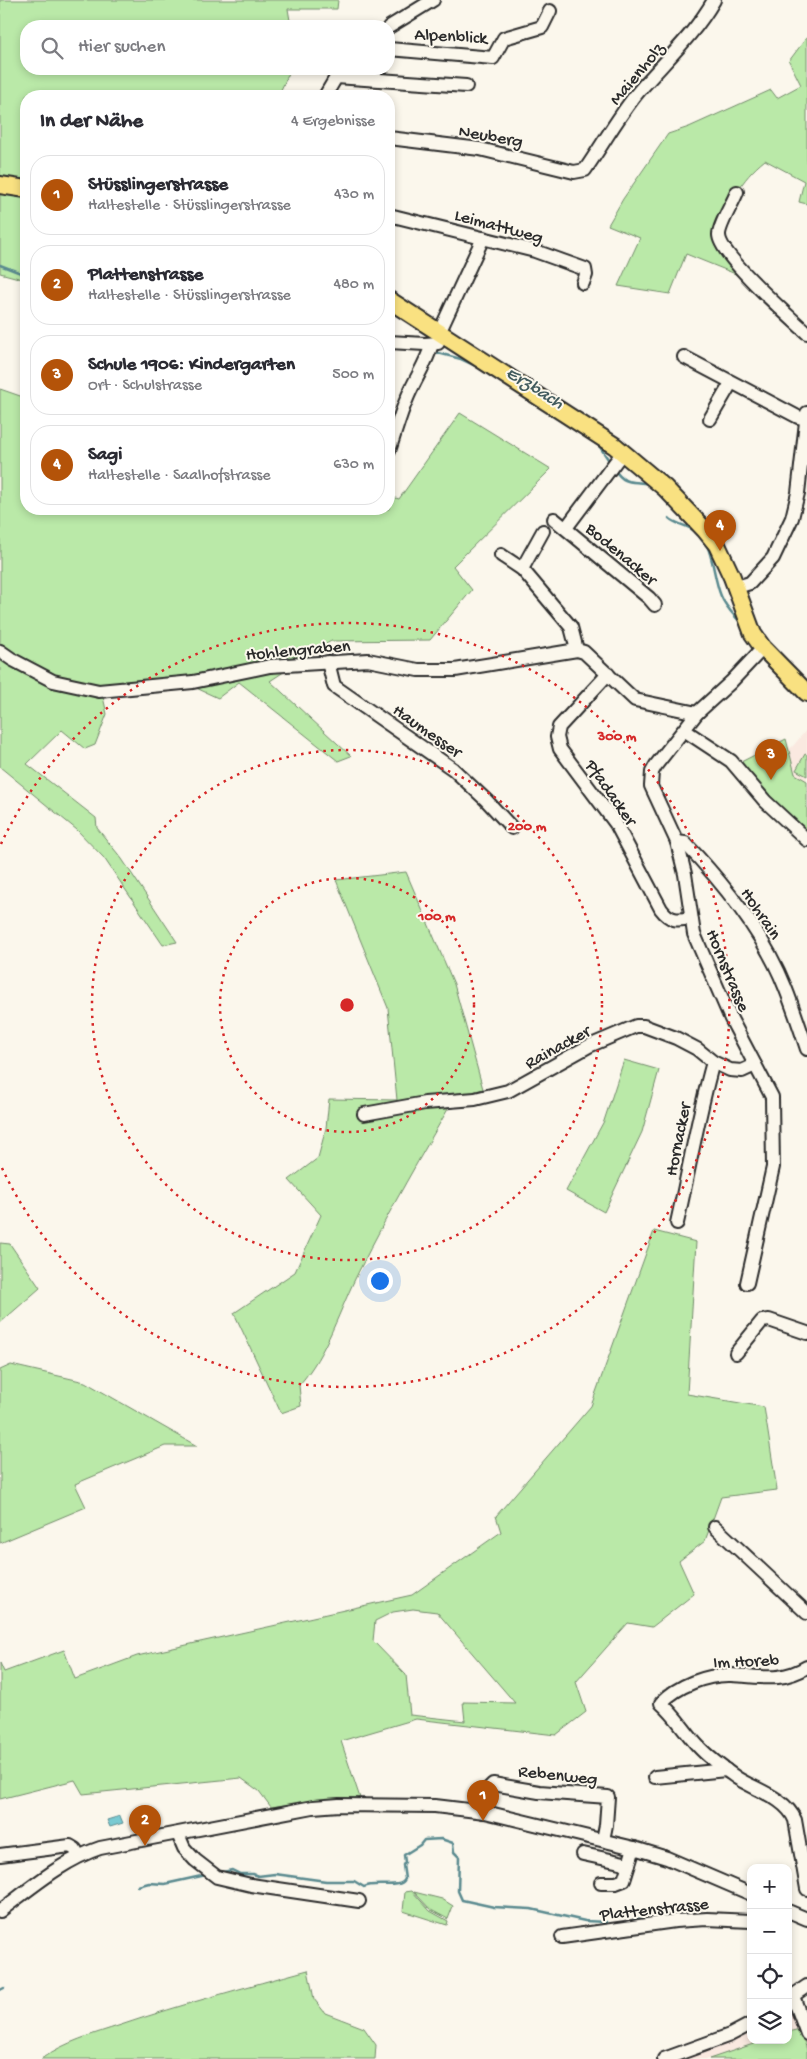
<!DOCTYPE html>
<html lang="de">
<head>
<meta charset="utf-8">
<style>
	:root { --surface:#fff; --page:#f2f2f3; --text:#2b2b33; --muted:#7c7c81; --line:#e1e1e2; --accent:#b45309 }
	body { margin:0; font-family:"Gochi Hand",sans-serif; background:var(--page); color:var(--text) }
	.controls { position:absolute; right:15px; bottom:15px; display:grid; overflow:hidden; border-radius:10px; box-shadow:0 2px 8px #0003 }
	.controls button { width:45px; height:45px; display:grid; place-items:center; padding:0; border:0; border-bottom:1px solid var(--line); background:var(--surface); color:var(--text); font:25px sans-serif }
	.you { position:absolute; left:379px; top:1280px; width:18px; height:18px; margin:-12px; border:4px solid #fff; border-radius:50%; background:#1a73e8; box-shadow:0 0 0 8px #1a73e833 }
	.badge { display:grid; place-items:center; width:32px; height:32px; border-radius:50%; background:var(--accent); color:#fff; font-size:16px; font-weight:700 }
	.pin { position:absolute; translate:-50% -41px; filter:drop-shadow(0 1px 2px #0008) }
	.pin::after { content:''; position:absolute; top:26px; width:18px; height:15px; background:inherit; clip-path:polygon(0 0,100% 0,50% 100%) }
	.list { margin:0; padding:0; list-style:none }
	h2 { display:flex; justify-content:space-between; align-items:center; height:65px; margin:0; padding:0 20px; font-size:21px }
	h2 small { font-size:16px; font-weight:400; color:var(--muted) }
	.list li { display:grid; grid-template-columns:32px 1fr auto; gap:15px; align-items:center; box-sizing:border-box; height:80px; margin:0 10px 10px; padding:0 10px; border:1px solid var(--line); border-radius:20px }
	.list b { display:block; font-size:19px; white-space:nowrap }
	.list p { margin:0; font-size:16px; white-space:nowrap; color:var(--muted) }
	.list em { font-size:16px; font-style:normal; color:var(--muted) }
	.icon { flex:none; width:28px; height:28px; fill:none; stroke:currentColor; stroke-width:2; stroke-linecap:round; stroke-linejoin:round }
	.map { position:relative; flex:none; width:807px; height:2059px; overflow:hidden }
	.search { position:absolute; background:var(--surface); box-shadow:0 2px 8px #0003; left:20px; top:20px; width:375px; height:55px; display:flex; align-items:center; gap:12px; box-sizing:border-box; padding:0 18px; border-radius:20px; color:var(--muted); font-size:19px }
	.panel { position:absolute; background:var(--surface); box-shadow:0 2px 8px #0003; left:20px; top:90px; width:375px; height:425px; border-radius:20px }
	.map>svg:first-child { display:block }
	.built { fill:#fae9e0 }
	.green { fill:#bae9a8; stroke:#728a6a; fill-rule:evenodd }
	.water { fill:#79cad2; stroke:#5a8a8f }
	.lines { fill:none; stroke-linecap:round; stroke-linejoin:round }
	.stream { stroke:#5a8a8f; stroke-width:2.5 }
	.minor-casing { stroke:#2b2b2b; stroke-width:16 }
	.major-casing { stroke:#2b2b2b; stroke-width:20 }
	.minor { stroke:#fbf7ec; stroke-width:12 }
	.major { stroke:#f9e181; stroke-width:16 }
	.ring { fill:none; stroke:#d62828; stroke-width:2.5; stroke-dasharray:2.5 5 }
	.labels { text-anchor:middle; stroke-width:4; stroke-linejoin:round; paint-order:stroke }
	.street-label { font-size:18px; fill:#2b2b2b; stroke:#fbf7ec }
	.water-label { font-size:19px; font-style:italic; fill:#425b5d; stroke:#fbf7ec }
	.centre { fill:#d62828; stroke:#fbf7ec; stroke-width:2.5 }
	.ring-label { font-size:15px; text-anchor:middle; font-weight:bold; fill:#d62828; stroke:#fbf7ec; stroke-width:4; stroke-linejoin:round; paint-order:stroke }
</style>
</head>
<body>
<div class="map">
<svg width="807" height="2059" viewBox="0 0 807 2059">
	<rect width="100%" height="100%" fill="#fbf7ec"/>
	<filter id="ink" filterUnits="userSpaceOnUse"><feTurbulence type="fractalNoise" baseFrequency=".02" numOctaves="2"/><feDisplacementMap in="SourceGraphic" scale="10" xChannelSelector="R" yChannelSelector="G"/><feConvolveMatrix kernelMatrix="1 2 1 2 8 2 1 2 1" color-interpolation-filters="sRGB"/></filter>
	<g filter="url(#ink)">
		<g class="built">
			<polygon points="807,729 807,809 753,778 793,746"/>
			<polygon points="804,2007 807,2015 807,2059 676,2059 751,2029 751,2040 788,2040 788,2014"/>
		</g>
		<g class="green">
			<polygon points="0,0 338,0 337,9 288,9 291,26 26,26 26,69 291,69 278,96 26,96 26,280 0,273"/>
			<path d="M807 37V204L799 202 804 181 765 160C739 181 733 199 719 229L743 277 686 254 670 294 618 286 640 238 608 225 623 199 668 134 689 127 771 90 777 98 801 85 789 61Z"/>
			<polygon points="0,389 26,398 26,509 389,509 389,496 399,499 460,413 551,469 453,566 472,590 430,640 331,641 270,681 351,756 338,761 239,682 218,698 194,687 103,697 107,714 95,745 85,749 62,730 27,764 96,818 97,828 122,859 177,942 163,945 104,858 77,830 0,767"/>
			<polygon points="786,739 795,774 807,781 807,833 758,787 739,763"/>
			<polygon points="805,754 807,755 807,776 796,770"/>
			<path d="M406 872 454 984 483 1089 455 1097C422 1154 389 1211 359 1271 340 1308 327 1354 299 1385L301 1406 281 1413 234 1313 295 1272 321 1215 289 1180 318 1158 326 1128 329 1099 397 1100 388 1008 336 880Z"/>
			<polygon points="624,1060 659,1070 642,1132 604,1212 566,1191 604,1121"/>
			<path d="M654 1231 696 1242 687 1394 764 1407 777 1490 721 1497 705 1541 679 1561 694 1594 652 1627 628 1623 576 1682 586 1712 556 1735 416 1719 341 1741 360 1798 326 1799 271 1807 259 1791 241 1778 83 1794 75 1780 0 1799V1663L4 1672 64 1650 75 1679 137 1656 412 1595 501 1532 496 1516 591 1406ZM413 1609 437 1612 515 1703 463 1702 465 1721 410 1715 406 1675 373 1641 375 1621 393 1612Z"/>
			<polygon points="0,1243 10,1244 40,1288 0,1323"/>
			<polygon points="11,1365 85,1382 197,1446 165,1446 75,1484 86,1507 0,1543 0,1370"/>
			<polygon points="412,1891 430,1911 448,1921 447,1925 403,1911 405,1892"/>
			<polygon points="414,1892 442,1899 453,1906 448,1919 431,1910"/>
			<path d="M308 1970 314 1999 325 2013 364 2028 376 2045 375 2059H41C64 2042 94 2034 121 2025 183 2004 246 1987 308 1970Z"/>
			<polygon points="800,2029 807,2050 807,2059 709,2059 765,2040 788,2040 788,2032"/>
		</g>
		<polygon class="water" points="120,1816 123,1823 110,1827 107,1820"/>
		<g class="lines">
			<g class="stream">
				<polyline points="0,265 26,275"/>
				<polyline points="434,352 461,359 478,367"/>
				<polyline points="598,444 610,462"/>
				<path d="M615 470C625 486 633 480 649 484"/>
				<path d="M669 518C676 525 686 524 696 532"/>
				<path d="M706 543C714 560 714 579 721 596 725 606 732 613 739 621"/>
				<path d="M223 1872 232 1870 240 1874H253L258 1876 275 1874 326 1881H354L364 1887C376 1881 400 1890 405 1879L403 1865 405 1862 404 1855 420 1845 424 1840 441 1839 453 1843 454 1852 459 1857 458 1891 462 1900 494 1907 531 1909 585 1921 606 1922"/>
				<polyline points="138,1886 149,1883 165,1884 206,1875"/>
				<polyline points="634,1919 653,1918"/>
				<polyline points="0,1990 4,1988"/>
			</g>
			<g class="minor-casing">
				<g id="minor">
					<polyline points="389,27 433,0"/>
					<polyline points="389,49 493,58 504,38 542,27 550,11"/>
					<polyline points="336,77 466,86"/>
					<polyline points="325,96 341,69"/>
					<path d="M389 138 480 149 574 172 585 170C603 144 619 115 639 91 665 61 694 35 714 0"/>
					<path d="M737 192C733 203 719 225 719 235 719 255 791 318 807 333"/>
					<polyline points="389,215 535,251 585,269 586,275 583,283"/>
					<polyline points="439,333 483,238"/>
					<polyline points="389,342 425,344 438,343"/>
					<polyline points="684,357 798,417 806,419"/>
					<polyline points="710,419 731,383"/>
					<path d="M389 451C395 433 400 414 408 396 416 377 426 364 432 344"/>
					<polyline points="554,519 649,598 655,605"/>
					<polyline points="566,528 623,452"/>
					<polyline points="501,555 522,569 571,627 577,650"/>
					<polyline points="522,569 543,531"/>
					<polyline points="737,587 750,583 773,558 792,518 798,493 807,413"/>
					<polyline points="0,651 13,660 53,681 99,691 193,682 270,666 368,660 418,670 455,670 577,650 584,652 635,700 697,713"/>
					<polyline points="328,662 334,686 453,769 486,800 512,828"/>
					<path d="M608 674 559 727 557 737 560 749 616 824 661 909C670 921 677 921 691 918"/>
					<polyline points="684,730 731,761 765,801 807,840"/>
					<path d="M677 842 685 843C723 883 765 936 785 987 793 1007 800 1028 807 1049"/>
					<polyline points="364,1114 425,1103 475,1099 508,1091 589,1046 636,1026 644,1026 676,1038 697,1049 713,1062 730,1070 742,1071 755,1065"/>
					<path d="M677 1223C689 1170 698 1115 713 1062"/>
					<polyline points="747,1283 773,1167 772,1097 731,1019 694,934 685,874 677,842 651,786 652,772 656,765 697,713 731,682 763,648"/>
					<polyline points="736,1353 762,1321 769,1320 807,1333"/>
					<polyline points="715,1527 807,1613"/>
					<path d="M807 1667C780 1683 760 1676 731 1675 707 1674 677 1686 661 1703 676 1716 685 1732 698 1746 709 1758 724 1769 737 1778 756 1790 786 1798 795 1820L807 1889"/>
					<polyline points="655,1777 726,1770"/>
					<polyline points="483,1812 488,1789 493,1784 539,1792 608,1797 606,1825 603,1840"/>
					<polyline points="178,1834 184,1848 195,1860 217,1877 251,1885 359,1901"/>
					<polyline points="583,1854 629,1864"/>
					<polyline points="0,1855 70,1846 75,1849 79,1856"/>
					<polyline points="601,1883 616,1883 624,1880 634,1848"/>
					<path d="M0 1911C31 1888 63 1860 100 1848L313 1807 339 1805 435 1806 485 1812 634 1848 667 1858 751 1894"/>
					<polyline points="788,1911 807,1919"/>
					<polyline points="562,1937 675,1921 707,1919 751,1921"/>
					<polyline points="793,1996 807,2034"/>
					<polyline points="788,1999 807,1986"/>
					<polyline points="664,2059 730,2035 751,2024"/>
				</g>
			</g>
			<g class="major-casing">
				<g id="major">
					<polyline points="0,185 26,189"/>
					<polyline points="389,300 615,446 665,488 705,530 717,545 732,577 753,634 763,648 807,693"/>
				</g>
			</g>
			<use href="#minor" class="minor"/>
			<use href="#major" class="major"/>
		</g>
	</g>
	<g class="ring">
		<circle cx="347" cy="1005" r="127"/>
		<circle cx="347" cy="1005" r="255"/>
		<path d="M1 844A382 382 0 1 1 1 1166"/>
	</g>
	<g class="labels">
		<g class="street-label">
			<text transform="translate(451 35) rotate(3)" y="6">Alpenblick</text>
			<text transform="translate(636 73) rotate(-50)" y="6">Maienholz</text>
			<text transform="translate(491 135) rotate(10)" y="6">Neuberg</text>
			<text transform="translate(499 225) rotate(15)" y="6">Leimattweg</text>
			<text transform="translate(622 553) rotate(40)" y="6">Bodenacker</text>
			<text transform="translate(298 649) rotate(-5)" y="6">Hohlengraben</text>
			<text transform="translate(428 730) rotate(35)" y="6">Haumesser</text>
			<text transform="translate(612 792) rotate(55)" y="6">Pfadacker</text>
			<text transform="translate(762 913) rotate(56)" y="6">Hohrain</text>
			<text transform="translate(729 970) rotate(67)" y="6">Hornstrasse</text>
			<text transform="translate(557 1046) rotate(-29)" y="6">Rainacker</text>
			<text transform="translate(677 1139) rotate(-79)" y="6">Hornacker</text>
			<text transform="translate(746 1660) rotate(-2)" y="6">Im Horeb</text>
			<text transform="translate(558 1774) rotate(6)" y="6">Rebenweg</text>
			<text transform="translate(654 1908) rotate(-6)" y="6">Plattenstrasse</text>
		</g>
		<g class="water-label">
			<text transform="translate(536 386) rotate(32)" y="7">Erzbach</text>
		</g>
	</g>
	<circle cx="347" cy="1005" r="8" class="centre"/>
	<g class="ring-label">
		<text x="617" y="740">300 m</text>
		<text x="527" y="830">200 m</text>
		<text x="437" y="920">100 m</text>
	</g>
</svg>
<div class="controls">
<button>+</button>
<button>−</button>
<button><svg class="icon" aria-label="locate" viewBox="0 0 24 24"><circle cx="12" cy="12" r="6"/><path d="M12 2v4M12 18v4M2 12h4M18 12h4"/></svg></button>
<button><svg class="icon" aria-label="layers" viewBox="0 0 24 24"><path d="M12 4l9 5-9 5-9-5zM3 14l9 5 9-5"/></svg></button>
</div>
<div class="you"></div>
<div class="pin badge" style="left:483px;top:1821px">1</div>
<div class="pin badge" style="left:145px;top:1846px">2</div>
<div class="pin badge" style="left:771px;top:780px">3</div>
<div class="pin badge" style="left:720px;top:551px">4</div>
<div class="search"><svg class="icon" aria-label="search" viewBox="0 0 24 24"><circle cx="10" cy="10" r="6"/><path d="M15 15l6 6"/></svg>Hier suchen</div>
<section class="panel">
<h2>In der Nähe<small>4 Ergebnisse</small></h2>
<ul class="list">
<li><span class="badge">1</span><div><b>Stüsslingerstrasse</b><p>Haltestelle · Stüsslingerstrasse</p></div><em>430 m</em></li>
<li><span class="badge">2</span><div><b>Plattenstrasse</b><p>Haltestelle · Stüsslingerstrasse</p></div><em>480 m</em></li>
<li><span class="badge">3</span><div><b>Schule 1906: Kindergarten</b><p>Ort · Schulstrasse</p></div><em>500 m</em></li>
<li><span class="badge">4</span><div><b>Sagi</b><p>Haltestelle · Saalhofstrasse</p></div><em>630 m</em></li>
</ul>
</section>
</div>
</body>
</html>
